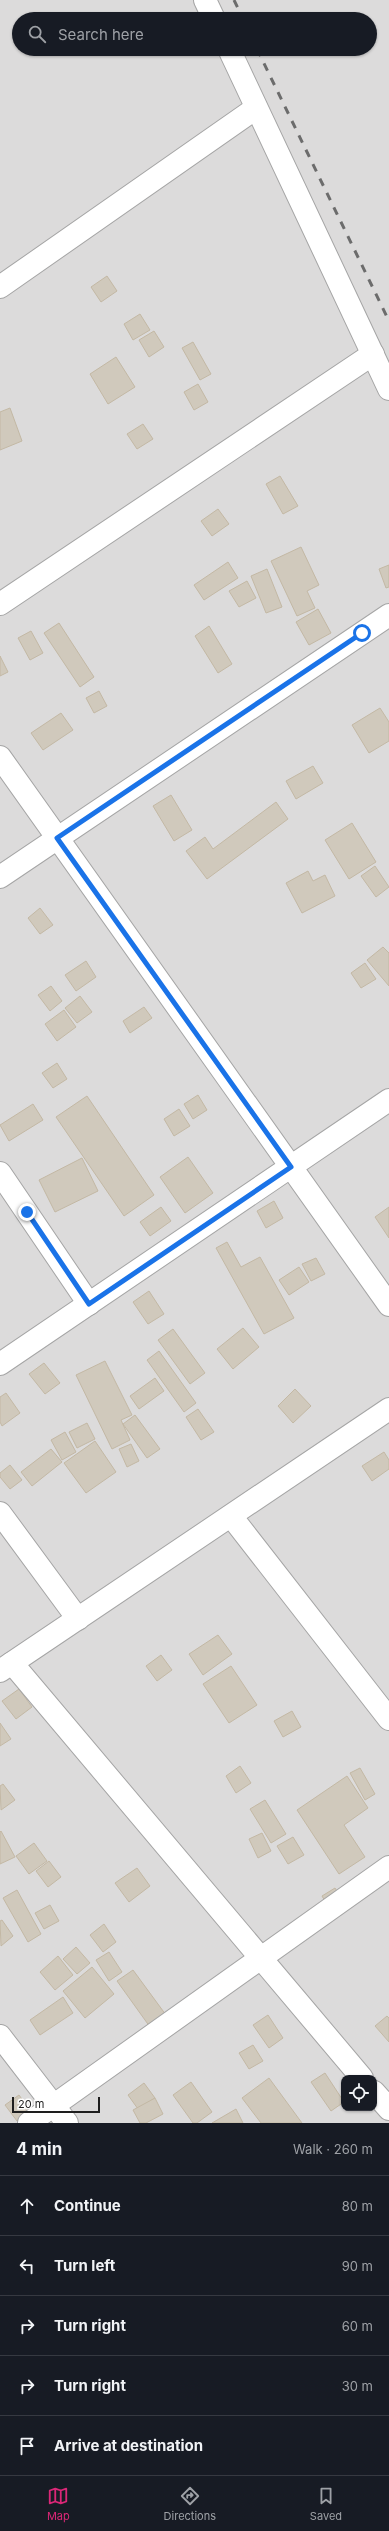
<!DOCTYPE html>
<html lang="en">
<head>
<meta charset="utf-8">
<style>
	:root { --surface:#171b24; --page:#20242c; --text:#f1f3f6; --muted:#9ea1a6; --line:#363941; --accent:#db2777 }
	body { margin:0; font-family:Inter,sans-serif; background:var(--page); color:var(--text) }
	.controls { position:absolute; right:12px; bottom:12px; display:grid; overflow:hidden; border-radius:8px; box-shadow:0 1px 3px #0004 }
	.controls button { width:36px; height:36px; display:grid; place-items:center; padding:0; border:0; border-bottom:1px solid var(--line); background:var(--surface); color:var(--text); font:20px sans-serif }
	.scale { position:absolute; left:12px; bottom:10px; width:88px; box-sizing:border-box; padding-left:4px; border:2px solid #1e1e1e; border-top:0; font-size:11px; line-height:14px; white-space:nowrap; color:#1e1e1e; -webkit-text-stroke:3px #fff; paint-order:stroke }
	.stop { position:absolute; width:12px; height:12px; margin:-9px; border:3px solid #1a73e8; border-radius:50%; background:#fff }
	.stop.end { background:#1a73e8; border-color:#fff; box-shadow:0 1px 4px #0008 }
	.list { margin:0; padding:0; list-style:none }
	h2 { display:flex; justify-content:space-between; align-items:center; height:52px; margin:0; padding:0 16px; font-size:17px }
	h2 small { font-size:13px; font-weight:400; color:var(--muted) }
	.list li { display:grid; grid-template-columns:26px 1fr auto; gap:12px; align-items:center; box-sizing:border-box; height:60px; padding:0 16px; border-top:1px solid var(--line) }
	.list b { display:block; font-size:15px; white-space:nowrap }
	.list em { font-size:13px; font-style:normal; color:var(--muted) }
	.icon { flex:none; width:22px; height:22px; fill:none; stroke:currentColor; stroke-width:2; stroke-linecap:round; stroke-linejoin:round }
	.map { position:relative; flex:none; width:389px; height:2123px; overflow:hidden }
	.search { position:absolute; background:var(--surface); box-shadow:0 1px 3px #0004; left:12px; right:12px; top:12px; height:44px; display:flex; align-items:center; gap:10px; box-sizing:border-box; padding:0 14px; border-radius:22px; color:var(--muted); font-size:15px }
	.sheet { height:352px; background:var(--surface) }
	nav { display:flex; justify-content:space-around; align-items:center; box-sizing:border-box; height:56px; border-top:1px solid var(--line); background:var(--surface); font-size:11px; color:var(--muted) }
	nav a { display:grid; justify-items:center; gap:2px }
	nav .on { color:var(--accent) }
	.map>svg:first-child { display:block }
	.residential { fill:#dcdbdb; fill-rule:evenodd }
	.building { fill:#d0c9bc; stroke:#c3b8a4 }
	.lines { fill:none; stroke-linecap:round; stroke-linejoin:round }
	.minor-casing { stroke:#a5a5a5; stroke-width:24 }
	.minor { stroke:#fff; stroke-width:22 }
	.rail { stroke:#6c6c6c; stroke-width:3; stroke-dasharray:8 8; stroke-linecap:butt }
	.route { stroke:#1a73e8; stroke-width:5 }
</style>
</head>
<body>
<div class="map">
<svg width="389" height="2123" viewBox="0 0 389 2123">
	<rect width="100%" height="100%" fill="#f0eee3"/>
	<path class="residential" d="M0 0H389V2123H0ZM19 19H370V49H19ZM344 2078H374V2108H344Z"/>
	<g class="building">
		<polygon points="107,276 117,291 101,302 91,287"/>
		<polygon points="140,314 150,330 133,340 124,324"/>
		<polygon points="154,331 164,347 149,357 139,340"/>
		<polygon points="193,342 211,374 200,380 182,348"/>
		<polygon points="116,357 135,387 108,404 90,374"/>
		<polygon points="198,384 208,402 194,410 184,392"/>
		<polygon points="10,408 22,441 0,450 0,412"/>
		<polygon points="143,424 153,439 137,449 127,434"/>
		<polygon points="280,476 298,506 283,514 266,484"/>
		<polygon points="218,509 229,524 212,536 201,521"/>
		<polygon points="301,547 319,585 307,591 315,608 297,616 271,561"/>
		<polygon points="228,562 238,578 204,600 194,585"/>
		<polygon points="389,565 389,587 386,588 379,569"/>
		<polygon points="267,569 282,607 266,613 251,576"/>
		<polygon points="247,581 256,598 239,607 229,591"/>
		<polygon points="318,609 331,633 309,645 296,622"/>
		<polygon points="59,623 94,677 80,687 44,633"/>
		<polygon points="209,626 232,664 218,673 195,636"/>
		<polygon points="31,631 43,653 30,660 18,638"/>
		<polygon points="0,656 8,672 0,676"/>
		<polygon points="99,691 107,706 94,713 86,698"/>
		<polygon points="380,708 389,722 389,741 369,753 352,725"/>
		<polygon points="61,713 73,730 43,750 31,733"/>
		<polygon points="313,766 323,783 296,799 286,781"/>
		<polygon points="171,795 192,830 174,841 153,806"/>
		<polygon points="276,802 288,819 207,879 186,851 205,837 213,849"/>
		<polygon points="352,823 376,862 349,879 325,840"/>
		<polygon points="375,866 389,887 376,897 361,876"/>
		<polygon points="308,871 313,881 325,875 335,896 302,913 286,883"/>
		<polygon points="40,908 53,925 40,934 28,918"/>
		<polygon points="383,947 389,953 389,986 367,960"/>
		<polygon points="86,961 96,977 76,991 65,975"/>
		<polygon points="365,963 376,979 361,988 351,973"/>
		<polygon points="51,986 62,1001 50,1011 38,995"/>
		<polygon points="80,996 92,1012 77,1023 65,1008"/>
		<polygon points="144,1007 152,1018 130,1033 123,1021"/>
		<polygon points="64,1010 76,1027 57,1041 45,1024"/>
		<polygon points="57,1063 67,1079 53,1088 42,1073"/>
		<polygon points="198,1095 207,1110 193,1119 184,1104"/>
		<polygon points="87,1096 154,1195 124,1216 56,1117"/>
		<polygon points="33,1104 43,1120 9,1141 0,1125"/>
		<polygon points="179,1109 190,1126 174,1136 164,1119"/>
		<polygon points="188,1157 213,1193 185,1213 160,1177"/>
		<polygon points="82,1158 98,1191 55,1212 39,1180"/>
		<polygon points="274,1201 283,1218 266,1228 257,1211"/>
		<polygon points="161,1207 171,1221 150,1236 140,1222"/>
		<polygon points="389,1207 389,1238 375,1217"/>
		<polygon points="227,1242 241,1267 260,1257 294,1318 264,1334 216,1248"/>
		<polygon points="316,1258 325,1274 311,1281 302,1264"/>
		<polygon points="299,1267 309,1282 289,1295 279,1280"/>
		<polygon points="149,1291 164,1314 148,1324 133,1302"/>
		<polygon points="243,1328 259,1347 233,1369 217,1349"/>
		<polygon points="173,1329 205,1373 190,1384 158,1340"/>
		<polygon points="159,1351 196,1403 184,1412 147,1360"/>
		<polygon points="105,1361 132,1415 121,1420 130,1440 112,1449 76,1375"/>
		<polygon points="44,1363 60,1383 45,1394 29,1374"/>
		<polygon points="155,1378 164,1391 139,1409 130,1396"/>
		<polygon points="295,1389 311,1406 293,1423 278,1406"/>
		<polygon points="6,1393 20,1413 2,1426 0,1422 0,1397"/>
		<polygon points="198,1409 214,1432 201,1440 186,1417"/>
		<polygon points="135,1415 160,1449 147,1458 123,1424"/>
		<polygon points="87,1423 95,1439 77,1448 69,1432"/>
		<polygon points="65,1432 76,1452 62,1460 51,1440"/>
		<polygon points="95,1441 116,1472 86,1493 64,1463"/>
		<polygon points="131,1444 139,1461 127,1467 119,1449"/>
		<polygon points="51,1449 62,1462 32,1486 21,1472"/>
		<polygon points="384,1452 389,1460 389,1469 372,1481 362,1466"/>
		<polygon points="10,1465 22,1480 10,1489 0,1477 0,1473"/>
		<polygon points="218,1635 232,1654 203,1675 189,1654"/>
		<polygon points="161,1655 172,1670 157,1681 146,1666"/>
		<polygon points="231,1666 257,1705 229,1723 203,1684"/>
		<polygon points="19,1689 32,1707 16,1719 2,1701"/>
		<polygon points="292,1711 301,1727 283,1737 274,1721"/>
		<polygon points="0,1723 11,1739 0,1746"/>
		<polygon points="240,1766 251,1783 236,1793 226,1776"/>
		<polygon points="360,1768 375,1794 365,1800 350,1773"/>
		<polygon points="347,1776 368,1808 344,1825 365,1857 339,1874 297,1810"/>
		<polygon points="3,1784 15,1800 1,1810 0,1786"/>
		<polygon points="265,1800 286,1834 271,1843 250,1809"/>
		<polygon points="1,1831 15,1857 0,1864 0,1832"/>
		<polygon points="262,1833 271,1851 258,1858 249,1839"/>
		<polygon points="293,1837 304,1855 288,1864 277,1846"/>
		<polygon points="34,1843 47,1861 29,1874 16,1856"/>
		<polygon points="49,1861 61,1877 48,1887 36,1871"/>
		<polygon points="137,1868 150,1886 129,1902 115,1883"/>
		<polygon points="335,1888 346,1905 332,1913 322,1896"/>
		<polygon points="17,1890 41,1934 28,1942 3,1898"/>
		<polygon points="50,1905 59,1921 44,1929 35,1913"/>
		<polygon points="2,1920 13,1936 1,1946 0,1921"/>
		<polygon points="104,1924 116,1942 103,1952 90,1935"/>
		<polygon points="76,1947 90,1963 77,1974 63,1959"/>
		<polygon points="109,1952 122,1972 109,1981 96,1960"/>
		<polygon points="58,1956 73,1975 55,1990 40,1972"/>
		<polygon points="92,1967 114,1994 85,2018 63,1991"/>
		<polygon points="133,1970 166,2015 150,2027 117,1981"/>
		<polygon points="63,1997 73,2013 40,2035 30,2020"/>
		<polygon points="268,2015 283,2038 269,2048 253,2025"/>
		<polygon points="387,2016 389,2018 389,2042 375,2026"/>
		<polygon points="253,2045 263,2061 249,2069 239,2053"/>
		<polygon points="325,2073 344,2102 331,2111 311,2082"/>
		<polygon points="269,2078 302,2123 261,2123 242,2098"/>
		<polygon points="191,2082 212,2112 197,2123 193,2123 173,2095"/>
		<polygon points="144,2083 155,2098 138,2109 128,2095"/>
		<polygon points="19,2095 31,2112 17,2121 5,2105"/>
		<polygon points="155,2098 163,2114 146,2123 140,2123 133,2110"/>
		<polygon points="236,2109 243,2123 212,2123"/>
	</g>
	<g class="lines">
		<g class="minor-casing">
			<g id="minor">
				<polyline points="205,0 214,19"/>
				<polyline points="229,49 389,389"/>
				<polyline points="0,287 256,108"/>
				<polyline points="0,604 373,354"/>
				<polyline points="0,757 389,1305"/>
				<polyline points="0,877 389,615"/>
				<polyline points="0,1173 89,1304"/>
				<polyline points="0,1364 389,1100"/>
				<polyline points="0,1513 78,1619"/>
				<polyline points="231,1516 389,1719"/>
				<polyline points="12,1663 362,2078"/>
				<polyline points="0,1671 389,1409"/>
				<polyline points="0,2036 67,2123"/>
				<polyline points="374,2092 389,2109"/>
				<polyline points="29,2123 389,1867"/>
			</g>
		</g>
		<use href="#minor" class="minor"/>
		<g class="rail">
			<polyline points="234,0 243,19"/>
			<polyline points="257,49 389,321"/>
		</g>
	</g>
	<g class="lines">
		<polyline class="route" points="27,1212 89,1304 291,1167 57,838 362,633"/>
	</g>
</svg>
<div class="controls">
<button><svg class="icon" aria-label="locate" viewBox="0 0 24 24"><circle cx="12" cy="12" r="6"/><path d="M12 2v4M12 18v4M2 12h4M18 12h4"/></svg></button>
</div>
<div class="scale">20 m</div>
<div class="stop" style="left:362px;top:633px"></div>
<div class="stop end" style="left:27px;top:1212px"></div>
<div class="search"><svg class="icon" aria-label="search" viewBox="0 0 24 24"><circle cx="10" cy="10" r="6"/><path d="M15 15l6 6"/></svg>Search here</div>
</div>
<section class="sheet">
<h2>4 min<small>Walk · 260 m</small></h2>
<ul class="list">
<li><svg class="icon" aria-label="ahead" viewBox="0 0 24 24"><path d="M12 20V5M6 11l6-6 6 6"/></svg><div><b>Continue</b></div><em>80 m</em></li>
<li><svg class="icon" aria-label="left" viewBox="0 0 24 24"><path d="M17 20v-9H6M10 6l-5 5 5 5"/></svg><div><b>Turn left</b></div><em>90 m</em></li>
<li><svg class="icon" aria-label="right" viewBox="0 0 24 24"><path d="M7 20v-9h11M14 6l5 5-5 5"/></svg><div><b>Turn right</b></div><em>60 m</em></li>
<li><svg class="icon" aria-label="right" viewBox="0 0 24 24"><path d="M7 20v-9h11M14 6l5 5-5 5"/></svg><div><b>Turn right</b></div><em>30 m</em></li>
<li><svg class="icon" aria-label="arrive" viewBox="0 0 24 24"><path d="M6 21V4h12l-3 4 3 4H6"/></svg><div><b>Arrive at destination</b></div></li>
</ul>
</section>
<nav>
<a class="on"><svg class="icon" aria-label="map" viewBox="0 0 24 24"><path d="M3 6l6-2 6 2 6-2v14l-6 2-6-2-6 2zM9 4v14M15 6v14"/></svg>Map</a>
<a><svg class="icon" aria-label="directions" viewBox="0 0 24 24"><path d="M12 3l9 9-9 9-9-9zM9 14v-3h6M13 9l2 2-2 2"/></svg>Directions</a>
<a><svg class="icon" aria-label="saved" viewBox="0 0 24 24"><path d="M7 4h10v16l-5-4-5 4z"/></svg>Saved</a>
</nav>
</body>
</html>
